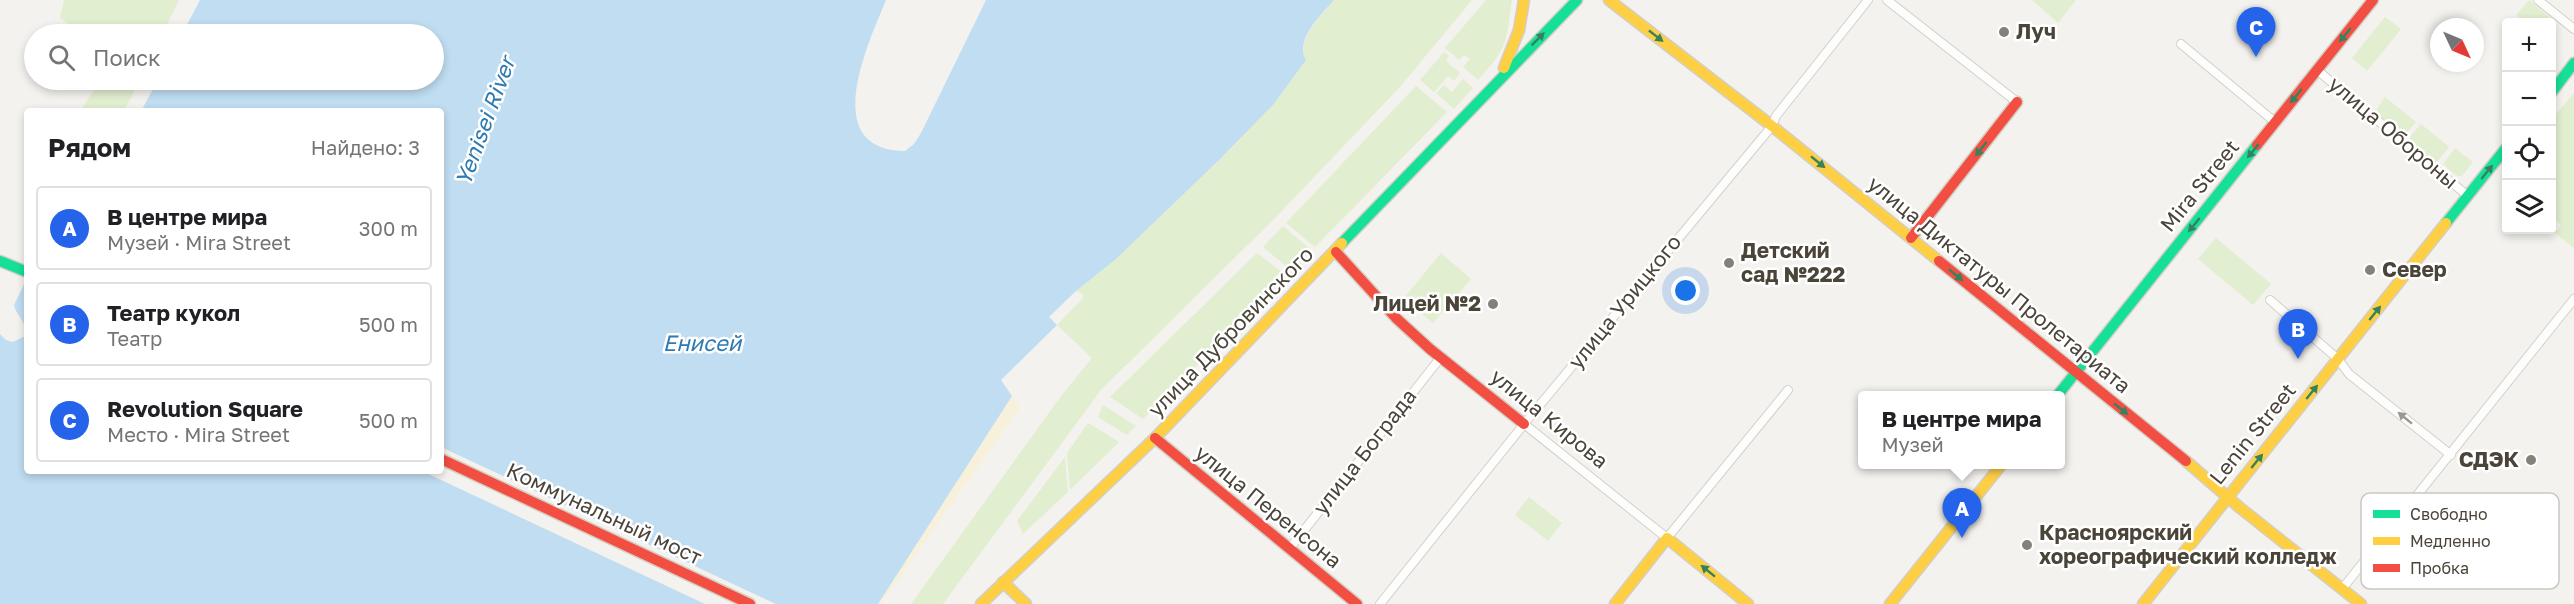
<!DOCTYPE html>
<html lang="ru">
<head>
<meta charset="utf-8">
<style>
	:root { --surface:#fff; --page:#f6f6f6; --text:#202124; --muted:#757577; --line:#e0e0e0; --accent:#2563eb }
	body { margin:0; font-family:"Golos Text",sans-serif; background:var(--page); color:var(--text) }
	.controls { position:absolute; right:18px; top:18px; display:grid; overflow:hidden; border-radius:6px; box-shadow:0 3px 9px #0003 }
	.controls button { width:54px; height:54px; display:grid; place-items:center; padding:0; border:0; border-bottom:2px solid var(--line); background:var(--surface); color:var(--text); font:30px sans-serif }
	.compass { position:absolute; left:2430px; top:18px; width:54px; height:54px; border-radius:50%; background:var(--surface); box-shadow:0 3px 9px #0003; rotate:134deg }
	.you { position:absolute; left:1686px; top:291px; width:21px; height:21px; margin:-15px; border:4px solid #fff; border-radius:50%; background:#1a73e8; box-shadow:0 0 0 9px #1a73e833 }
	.badge { display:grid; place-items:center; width:39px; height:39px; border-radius:50%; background:var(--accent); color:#fff; font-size:20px; font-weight:700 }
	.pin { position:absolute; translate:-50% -50px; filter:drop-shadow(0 2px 3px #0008) }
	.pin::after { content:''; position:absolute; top:32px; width:21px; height:18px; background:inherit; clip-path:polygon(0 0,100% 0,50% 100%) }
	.popup { position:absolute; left:1858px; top:391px; width:207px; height:78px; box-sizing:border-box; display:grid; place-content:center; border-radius:6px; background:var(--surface); filter:drop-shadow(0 2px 4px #0005); font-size:20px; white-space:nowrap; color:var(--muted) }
	.popup b { font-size:22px; color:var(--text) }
	.popup::after { content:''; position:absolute; left:50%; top:100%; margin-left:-12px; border:12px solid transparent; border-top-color:var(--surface) }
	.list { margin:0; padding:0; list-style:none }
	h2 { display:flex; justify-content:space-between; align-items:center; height:78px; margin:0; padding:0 24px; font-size:26px }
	h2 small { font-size:20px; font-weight:400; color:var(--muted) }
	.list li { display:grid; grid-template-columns:39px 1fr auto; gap:18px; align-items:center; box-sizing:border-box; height:84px; margin:0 12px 12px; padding:0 12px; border:2px solid var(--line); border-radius:6px }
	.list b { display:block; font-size:22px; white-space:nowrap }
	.list p { margin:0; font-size:20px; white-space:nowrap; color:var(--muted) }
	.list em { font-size:20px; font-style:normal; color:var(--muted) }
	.icon { flex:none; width:33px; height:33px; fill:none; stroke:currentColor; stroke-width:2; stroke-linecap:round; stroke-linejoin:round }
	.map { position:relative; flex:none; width:2574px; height:604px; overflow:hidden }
	.search { position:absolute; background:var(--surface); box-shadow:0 3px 9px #0003; left:24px; top:24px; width:420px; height:66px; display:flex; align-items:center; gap:15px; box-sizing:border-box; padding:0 21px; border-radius:33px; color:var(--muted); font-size:22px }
	.panel { position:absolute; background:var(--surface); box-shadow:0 3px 9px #0003; left:24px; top:108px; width:420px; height:366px; border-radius:6px }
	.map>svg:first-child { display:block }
	.green { fill:#e1eecf }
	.sand { fill:#f7f0da }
	.water { fill:#c0ddf1 }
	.pier { fill:#f4f2ee }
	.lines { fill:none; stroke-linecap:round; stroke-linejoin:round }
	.street-casing { stroke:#d2d0cb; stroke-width:10 }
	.fast-casing { stroke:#d3cfc5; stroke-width:13 }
	.slow-casing { stroke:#d3cfc5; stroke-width:13 }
	.jam-casing { stroke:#d3cfc5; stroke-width:13 }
	.street { stroke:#fdfdfc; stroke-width:8 }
	.fast { stroke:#16e098; stroke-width:10 }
	.slow { stroke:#ffcf43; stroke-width:10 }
	.jam { stroke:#f24e42; stroke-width:10 }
	.oneway { fill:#36825f }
	.oneway2 { fill:#9b9791 }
	.poi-dot { fill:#868178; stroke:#fff; stroke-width:2 }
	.labels { text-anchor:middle; stroke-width:5; stroke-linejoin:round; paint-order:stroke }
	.poi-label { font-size:21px; font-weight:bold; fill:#4b4439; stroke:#fff; text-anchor:start }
	.street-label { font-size:21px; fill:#4b4439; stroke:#fff }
	.water-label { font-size:22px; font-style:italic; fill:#2e7ab2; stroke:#fff }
	.key { fill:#fff; stroke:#c9c7c4; stroke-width:1.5 }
	.key-label { font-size:16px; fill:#4b4439 }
</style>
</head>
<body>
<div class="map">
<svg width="2574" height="604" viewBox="0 0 2574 604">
	<rect width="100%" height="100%" fill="#f4f2ee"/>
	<g class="green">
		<polygon points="64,0 179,0 162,34 85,34 60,18"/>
		<path d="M1334 0H1472L1399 88 1276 217 1101 390 943 604H911L1061 396 1092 358 1057 325 1083 298 1082 294 1076 291 1116 259 1219 160 1273 105 1306 60C1295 40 1322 15 1334 0Z"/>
		<path d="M1486 0H1512C1506 42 1508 48 1478 80L1463 67 1470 59 1464 55 1459 60 1445 48Z"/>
		<polygon points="2032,0 2076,0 2058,23"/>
		<polygon points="2529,0 2554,21 2552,24 2525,22 2516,15"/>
		<polygon points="2385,17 2401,29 2367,71 2352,58"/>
		<polygon points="1444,52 1449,56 1446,61 1460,73 1454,81 1448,76 1434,92 1420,80"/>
		<polygon points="1463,79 1473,88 1454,109 1436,93 1444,85 1452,92"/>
		<polygon points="95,80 140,80 124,111 80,111 96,87"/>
		<polygon points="1416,86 1447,112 1315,247 1286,223"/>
		<polygon points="2574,93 2574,248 2555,233 2561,225 2552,217 2552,119"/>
		<polygon points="2385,97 2416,122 2404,136 2378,115 2377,109"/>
		<polygon points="2421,124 2449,147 2436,163 2411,143 2410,137"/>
		<polygon points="2455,148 2473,162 2462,176 2457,176 2443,164"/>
		<polygon points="1283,226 1311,250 1292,271 1263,247"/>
		<polygon points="2216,238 2271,284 2253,305 2198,259"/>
		<polygon points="1257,253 1287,276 1143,419 1110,397"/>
		<polygon points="1441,253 1471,279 1433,323 1404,298"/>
		<polygon points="1103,405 1136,426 1127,435 1098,417"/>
		<polygon points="1088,423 1119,442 1070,490 1067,453"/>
		<polygon points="1065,457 1068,492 1023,534 1017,521"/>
		<polygon points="1529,497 1562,523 1548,541 1515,515"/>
	</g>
	<polygon class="sand" points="1012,396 1020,408 881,604 878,604"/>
	<path class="water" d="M200 0H886C868 44 818 150 905 151L914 144 921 133 986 0H1334C1322 14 1294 40 1306 60L1273 105 1219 160 1116 259 1076 291 1049 317 1057 325 1001 380 1012 396 878 604H0V334L6 340 13 342 25 336C28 322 16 316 14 305L27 278V471H441V111H141L158 80H434V34H182Z"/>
	<polygon class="pier" points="441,447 776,604 705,604 422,471 441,471"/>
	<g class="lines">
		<g class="street-casing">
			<g id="street">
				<polyline points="1887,0 2017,102"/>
				<polyline points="2538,0 2574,29"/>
				<polyline points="2181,44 2275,122"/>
				<polyline points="2317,70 2468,196"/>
				<polyline points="2270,300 2338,359 2349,374 2451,455"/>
				<polyline points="1524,424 1667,538 1788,390"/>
				<polyline points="1290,548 1441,357"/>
				<polyline points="2342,589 2574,299"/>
				<polyline points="1380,604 1524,424 1772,126 1776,116 1868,0"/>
			</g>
		</g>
		<g class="fast-casing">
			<g id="fast">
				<polyline points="2552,92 2574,63"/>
				<polyline points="2446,223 2506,148"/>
				<polyline points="1342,243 1577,0"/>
				<polyline points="0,261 27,272"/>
				<polyline points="2057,396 2257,145"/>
			</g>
		</g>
		<g class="slow-casing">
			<g id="slow">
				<polyline points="1609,0 1772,126 1939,261"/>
				<polyline points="1504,68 1519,30 1524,0"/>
				<polyline points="2186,461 2239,507 2361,604"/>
				<polyline points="1003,582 1026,604"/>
				<polyline points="981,604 1155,438 1342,243"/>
				<polyline points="1615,604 1667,538 1748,604"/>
				<polyline points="1890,604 2002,464"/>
				<polyline points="2143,604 2446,223"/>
			</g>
		</g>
		<g class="jam-casing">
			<g id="jam">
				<polyline points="2257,145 2373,0"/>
				<polyline points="1911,238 2017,102"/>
				<polyline points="1336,252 1396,318 1430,349 1524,424"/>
				<polyline points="1939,261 2186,461"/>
				<polyline points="1155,438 1357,604"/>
				<polyline points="441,459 750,604"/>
			</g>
		</g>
		<use href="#street" class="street"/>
		<use href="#fast" class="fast"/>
		<use href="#slow" class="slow"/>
		<use href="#jam" class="jam"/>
	</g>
	<defs><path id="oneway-solid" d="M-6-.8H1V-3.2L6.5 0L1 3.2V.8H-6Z" transform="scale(1.5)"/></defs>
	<g class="oneway">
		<use href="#oneway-solid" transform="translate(2345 35) rotate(129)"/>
		<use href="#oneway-solid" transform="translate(1656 36) rotate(38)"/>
		<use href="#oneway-solid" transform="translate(1538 39) rotate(-45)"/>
		<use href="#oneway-solid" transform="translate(2296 96) rotate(129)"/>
		<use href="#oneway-solid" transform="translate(1981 149) rotate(128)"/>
		<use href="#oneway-solid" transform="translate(2253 151) rotate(129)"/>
		<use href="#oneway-solid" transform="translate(1818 162) rotate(39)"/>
		<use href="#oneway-solid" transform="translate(2487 172) rotate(-51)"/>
		<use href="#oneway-solid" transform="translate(2194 225) rotate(129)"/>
		<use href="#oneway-solid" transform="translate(1956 275) rotate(39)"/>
		<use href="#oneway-solid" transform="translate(2375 313) rotate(-51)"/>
		<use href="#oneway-solid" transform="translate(2312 392) rotate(-51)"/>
		<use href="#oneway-solid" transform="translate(2121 409) rotate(39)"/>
		<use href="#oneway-solid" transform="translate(2257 461) rotate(-51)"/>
		<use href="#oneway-solid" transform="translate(1708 571) rotate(-141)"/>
	</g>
	<use class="oneway2" href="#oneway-solid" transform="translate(2405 418) rotate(-141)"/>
	<g class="poi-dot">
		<circle cx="2004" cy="32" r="6"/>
		<circle cx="1729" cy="263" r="6"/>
		<circle cx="2370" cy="270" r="6"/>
		<circle cx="1493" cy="304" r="6"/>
		<circle cx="2531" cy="460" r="6"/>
		<circle cx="2027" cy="545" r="6"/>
	</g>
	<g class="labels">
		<g class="poi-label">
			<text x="2016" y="39">Луч</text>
			<text x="1741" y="258">Детский<tspan x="1741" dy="24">сад №222</tspan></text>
			<text x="2382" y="277">Север</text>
			<text x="1481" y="311" text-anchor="end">Лицей №2</text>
			<text x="2519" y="467" text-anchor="end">СДЭК</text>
			<text x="2039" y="540">Красноярский<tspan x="2039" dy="24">хореографический колледж</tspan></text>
		</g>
		<g class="street-label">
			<text transform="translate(2393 133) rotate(40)" y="7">улица Обороны</text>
			<text transform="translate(2200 186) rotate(-51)" y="7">Mira Street</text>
			<text transform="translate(1999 285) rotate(39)" y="7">улица Диктатуры Пролетариата</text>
			<text transform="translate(1625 302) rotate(-51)" y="7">улица Урицкого</text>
			<text transform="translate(1231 332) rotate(-46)" y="7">улица Дубровинского</text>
			<text transform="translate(1549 419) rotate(39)" y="7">улица Кирова</text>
			<text transform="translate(2253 434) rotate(-51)" y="7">Lenin Street</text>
			<text transform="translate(1365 452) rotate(-52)" y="7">улица Бограда</text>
			<text transform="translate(1268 507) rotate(39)" y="7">улица Перенсона</text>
			<text transform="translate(604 514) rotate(25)" y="7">Коммунальный мост</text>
		</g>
		<g class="water-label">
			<text transform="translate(485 121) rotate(-70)" y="8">Yenisei River</text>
			<text x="702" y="351">Енисей</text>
		</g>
	</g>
	<rect x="2361" y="493" width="198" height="96" rx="9" class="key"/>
	<rect x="2373" y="510" width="27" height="8" fill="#16e098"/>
	<rect x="2373" y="537" width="27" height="8" fill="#ffcf43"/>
	<rect x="2373" y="564" width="27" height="8" fill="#f24e42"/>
	<g class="key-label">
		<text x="2410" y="520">Свободно</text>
		<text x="2410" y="547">Медленно</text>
		<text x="2410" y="574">Пробка</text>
	</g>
</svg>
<div class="controls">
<button>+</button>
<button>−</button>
<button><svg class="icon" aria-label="locate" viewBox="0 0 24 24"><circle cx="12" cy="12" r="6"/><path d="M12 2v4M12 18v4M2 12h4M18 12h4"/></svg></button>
<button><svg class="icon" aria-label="layers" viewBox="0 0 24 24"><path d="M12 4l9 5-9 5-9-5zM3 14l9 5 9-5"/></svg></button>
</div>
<svg class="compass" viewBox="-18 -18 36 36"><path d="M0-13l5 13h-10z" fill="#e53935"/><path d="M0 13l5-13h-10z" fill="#757577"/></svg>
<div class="you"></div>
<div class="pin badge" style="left:1962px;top:538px">A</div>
<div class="popup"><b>В центре мира</b>Музей</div>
<div class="pin badge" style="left:2298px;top:359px">B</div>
<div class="pin badge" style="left:2256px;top:57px">C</div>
<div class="search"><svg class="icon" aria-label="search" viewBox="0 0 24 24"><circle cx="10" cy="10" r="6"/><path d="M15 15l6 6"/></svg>Поиск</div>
<section class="panel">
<h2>Рядом<small>Найдено: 3</small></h2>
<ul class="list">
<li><span class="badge">A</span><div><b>В центре мира</b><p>Музей · Mira Street</p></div><em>300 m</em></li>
<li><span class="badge">B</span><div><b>Театр кукол</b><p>Театр</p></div><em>500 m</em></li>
<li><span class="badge">C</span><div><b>Revolution Square</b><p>Место · Mira Street</p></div><em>500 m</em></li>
</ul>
</section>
</div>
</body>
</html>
